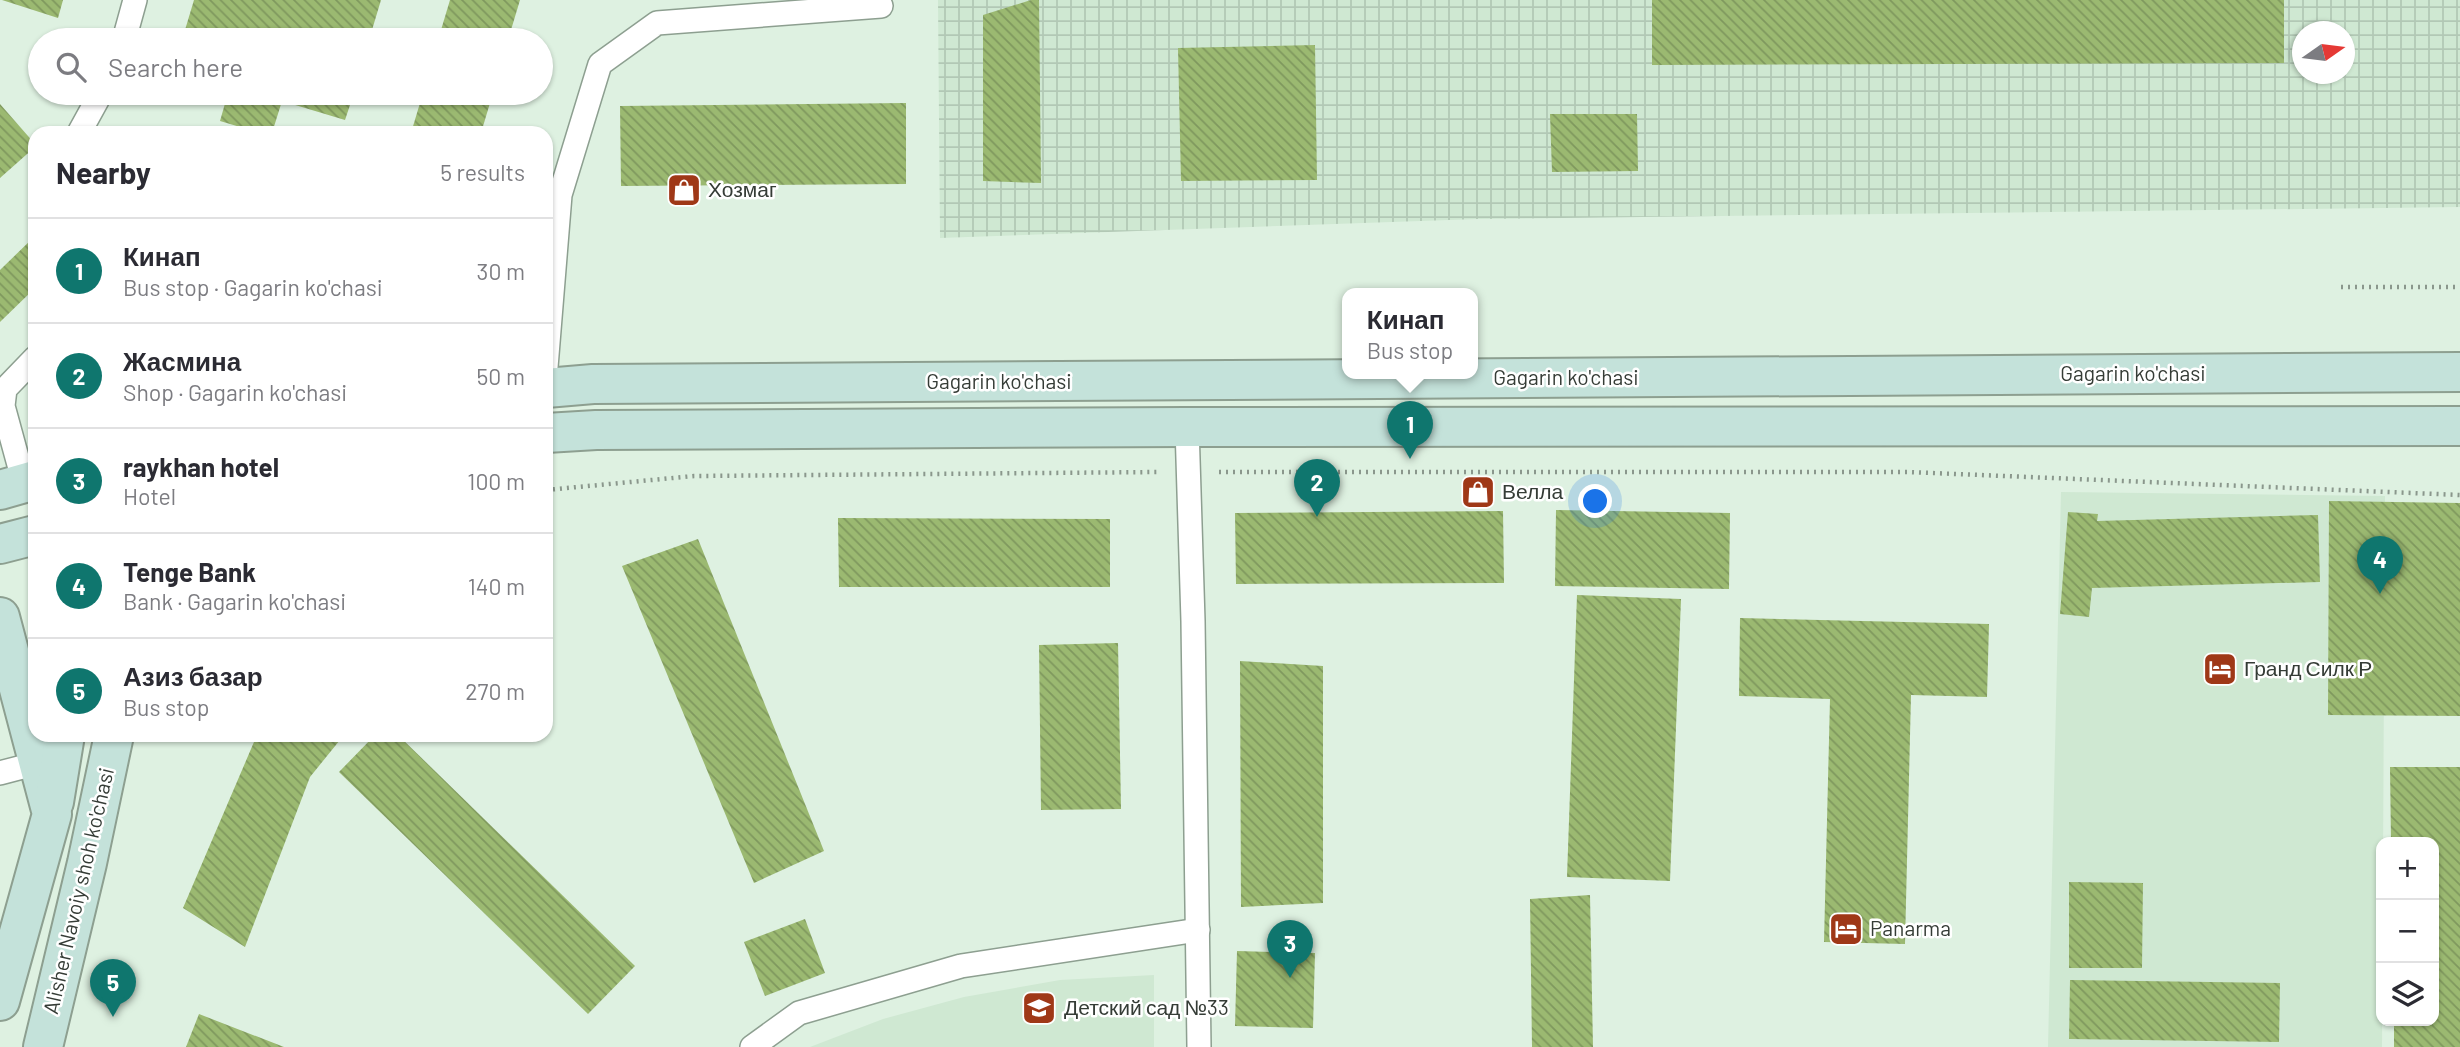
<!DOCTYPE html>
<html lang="en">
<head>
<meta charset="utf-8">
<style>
	:root { --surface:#fff; --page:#f2f2f3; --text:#2b2b33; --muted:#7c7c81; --line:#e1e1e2; --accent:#0f766e }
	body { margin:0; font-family:Barlow,sans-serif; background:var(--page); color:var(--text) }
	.controls { position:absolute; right:21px; bottom:21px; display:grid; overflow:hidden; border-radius:14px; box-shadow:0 2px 5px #0004 }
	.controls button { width:63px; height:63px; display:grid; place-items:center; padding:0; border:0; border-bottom:2px solid var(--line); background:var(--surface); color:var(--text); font:35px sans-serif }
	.compass { position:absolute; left:2292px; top:21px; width:63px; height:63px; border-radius:50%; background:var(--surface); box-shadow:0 2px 5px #0004; rotate:76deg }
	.you { position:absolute; left:1596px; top:502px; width:24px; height:24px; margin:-18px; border:5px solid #fff; border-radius:50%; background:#1a73e8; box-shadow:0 0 0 10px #1a73e833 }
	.badge { display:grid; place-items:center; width:46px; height:46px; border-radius:50%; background:var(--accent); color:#fff; font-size:23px; font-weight:700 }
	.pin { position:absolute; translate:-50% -58px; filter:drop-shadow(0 2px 4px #0008) }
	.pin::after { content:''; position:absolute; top:37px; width:24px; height:21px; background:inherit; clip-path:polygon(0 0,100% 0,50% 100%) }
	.popup { position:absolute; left:1342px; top:288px; width:136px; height:91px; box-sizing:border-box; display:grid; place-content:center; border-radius:14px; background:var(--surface); filter:drop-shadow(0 2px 5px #0005); font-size:23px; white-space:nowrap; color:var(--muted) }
	.popup b { font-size:26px; color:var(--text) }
	.popup::after { content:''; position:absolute; left:50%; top:100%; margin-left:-14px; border:14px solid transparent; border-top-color:var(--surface) }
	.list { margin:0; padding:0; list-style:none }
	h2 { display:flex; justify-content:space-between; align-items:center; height:91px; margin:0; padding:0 28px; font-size:30px }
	h2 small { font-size:23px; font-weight:400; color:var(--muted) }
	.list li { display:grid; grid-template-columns:46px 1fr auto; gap:21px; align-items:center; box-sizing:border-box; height:105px; padding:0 28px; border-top:2px solid var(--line) }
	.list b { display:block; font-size:26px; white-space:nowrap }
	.list p { margin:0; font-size:23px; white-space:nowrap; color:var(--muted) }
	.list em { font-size:23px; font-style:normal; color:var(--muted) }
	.icon { flex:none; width:38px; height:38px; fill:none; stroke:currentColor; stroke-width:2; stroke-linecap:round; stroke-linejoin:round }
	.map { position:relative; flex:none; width:2460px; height:1047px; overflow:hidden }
	.search { position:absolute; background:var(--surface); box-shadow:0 2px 5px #0004; left:28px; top:28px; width:525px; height:77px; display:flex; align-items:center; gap:18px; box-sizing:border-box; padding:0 24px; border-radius:38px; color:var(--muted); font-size:26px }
	.panel { position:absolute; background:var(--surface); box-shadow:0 2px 5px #0004; left:28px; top:126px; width:525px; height:616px; border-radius:21px }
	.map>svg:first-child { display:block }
	.built { fill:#cfe8d2 }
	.industrial { fill:url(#industrial-grid); fill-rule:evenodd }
	.building { fill:url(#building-back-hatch) }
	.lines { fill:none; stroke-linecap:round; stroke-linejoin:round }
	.service-casing { stroke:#8d9f90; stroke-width:26 }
	.secondary-casing { stroke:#8d9f90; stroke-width:42 }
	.path { stroke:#8a978c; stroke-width:4.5; stroke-dasharray:2 5; stroke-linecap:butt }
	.service { stroke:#fff; stroke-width:23 }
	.secondary { stroke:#c4e2da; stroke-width:38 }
	.labels { text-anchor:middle; stroke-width:5; stroke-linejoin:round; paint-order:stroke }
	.poi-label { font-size:21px; fill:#353c36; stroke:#fff; text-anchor:start }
	.street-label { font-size:21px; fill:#353c36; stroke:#fff }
</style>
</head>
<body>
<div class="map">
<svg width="2460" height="1047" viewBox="0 0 2460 1047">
	<defs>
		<pattern id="industrial-grid" width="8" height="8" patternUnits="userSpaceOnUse" patternTransform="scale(1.75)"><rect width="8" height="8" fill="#cfe8d2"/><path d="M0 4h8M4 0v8" fill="none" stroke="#b2c8b5"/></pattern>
		<pattern id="building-back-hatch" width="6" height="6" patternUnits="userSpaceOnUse" patternTransform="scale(1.75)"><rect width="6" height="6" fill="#9bb971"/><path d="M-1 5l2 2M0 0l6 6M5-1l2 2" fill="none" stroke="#7f985e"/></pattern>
	</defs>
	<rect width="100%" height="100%" fill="#def1e1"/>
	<g class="built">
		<polygon points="2061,492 2385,496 2382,1047 2048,1047"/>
		<polygon points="1154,975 1154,1047 810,1047 883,1019 964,997 1060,980"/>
	</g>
	<path class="industrial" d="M938 0H2460V207L1478 219 940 238ZM2302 32H2344V74H2302Z"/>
	<g class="building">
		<polygon points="2,0 63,0 58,18"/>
		<polygon points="194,0 381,0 369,40 182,40"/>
		<polygon points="450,0 520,0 508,40 438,40"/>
		<polygon points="1031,0 1039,0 1041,183 983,181 983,15"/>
		<polygon points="1652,0 2284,0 2284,63 1652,65"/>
		<polygon points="1315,45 1317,180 1181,181 1178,48"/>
		<polygon points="228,93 354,93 345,120 282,101 272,133 260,133 220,121"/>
		<polygon points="423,93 493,93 481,133 411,133"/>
		<polygon points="906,103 906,184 621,186 620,106"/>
		<polygon points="0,104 35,144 35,147 0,178"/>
		<polygon points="1550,114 1637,114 1638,171 1552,172"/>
		<polygon points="35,236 35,288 0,322 0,270"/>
		<polygon points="2329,501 2460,503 2460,716 2328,715"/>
		<polygon points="1556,510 1730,513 1729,589 1555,586"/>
		<polygon points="1503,511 1504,583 1236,584 1235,513"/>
		<polygon points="2068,512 2098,514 2097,521 2318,515 2320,582 2092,588 2089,617 2060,614"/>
		<polygon points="838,518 1110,519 1110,587 839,587"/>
		<polygon points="698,539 824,851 754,883 622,566"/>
		<polygon points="1577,595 1681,599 1670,881 1567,877"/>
		<polygon points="1740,618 1989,624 1987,697 1911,695 1905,944 1824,942 1830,699 1739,696"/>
		<polygon points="1118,643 1121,809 1041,810 1039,645"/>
		<polygon points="1240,661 1323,666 1323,903 1241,907"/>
		<polygon points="257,735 344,735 310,777 245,947 183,908"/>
		<polygon points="375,735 398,735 635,966 588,1014 339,772"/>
		<polygon points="2390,767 2460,767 2460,1047 2394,1047 2394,1021 2434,1021 2434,842 2391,842"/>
		<polygon points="2069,882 2143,883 2142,968 2069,968"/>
		<polygon points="1590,895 1593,1047 1532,1047 1530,899"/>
		<polygon points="805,919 825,973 765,996 744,942"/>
		<polygon points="1237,951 1315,953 1313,1028 1235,1026"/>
		<polygon points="2070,980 2280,983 2279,1042 2069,1039"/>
		<polygon points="199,1014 284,1047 186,1047"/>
	</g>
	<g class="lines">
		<g class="service-casing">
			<g id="service">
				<polyline points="124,40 135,0"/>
				<polyline points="79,133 101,93"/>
				<polyline points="546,367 560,195 600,64 657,23 881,6"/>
				<polyline points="1187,427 1193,621 1199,1047"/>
				<polyline points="24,483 3,406 5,389 35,358"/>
				<polyline points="0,773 38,763"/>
				<polyline points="752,1047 799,1013 961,966 1198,930"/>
			</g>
		</g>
		<g class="secondary-casing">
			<g id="secondary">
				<polyline points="546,388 593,384 2460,372"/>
				<polyline points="546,433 596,430 1187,427 2460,426"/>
				<polyline points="0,490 35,480"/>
				<polyline points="0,544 35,535"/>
				<polyline points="0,617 52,814 0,1001"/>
				<polyline points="54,802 65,735"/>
				<polyline points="43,1047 87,863 114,735"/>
			</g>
		</g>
		<g class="path">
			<polyline points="2341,287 2460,287"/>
			<polyline points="1219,472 1908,472 2460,495"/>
			<polyline points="546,490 694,476 1158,472"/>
		</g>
		<use href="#service" class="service"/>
		<use href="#secondary" class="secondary"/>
	</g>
	<defs>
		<g id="shop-square" transform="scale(1.75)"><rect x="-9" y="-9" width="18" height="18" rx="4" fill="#9f3817" stroke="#fff"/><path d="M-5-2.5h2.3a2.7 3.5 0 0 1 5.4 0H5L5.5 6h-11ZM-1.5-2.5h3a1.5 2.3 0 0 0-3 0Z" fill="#fff"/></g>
		<g id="hotel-square" transform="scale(1.75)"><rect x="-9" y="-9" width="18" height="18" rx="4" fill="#9f3817" stroke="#fff"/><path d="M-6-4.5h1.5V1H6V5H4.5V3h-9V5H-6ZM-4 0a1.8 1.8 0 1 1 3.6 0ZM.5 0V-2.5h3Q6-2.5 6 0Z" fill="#fff"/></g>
		<g id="school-square" transform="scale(1.75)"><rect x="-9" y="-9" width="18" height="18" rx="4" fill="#9f3817" stroke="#fff"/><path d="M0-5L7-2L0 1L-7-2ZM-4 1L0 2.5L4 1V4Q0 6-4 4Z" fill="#fff"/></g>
	</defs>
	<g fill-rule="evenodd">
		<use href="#shop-square" x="684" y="190"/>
		<use href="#shop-square" x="1478" y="492"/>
		<use href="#hotel-square" x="2220" y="669"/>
		<use href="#hotel-square" x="1846" y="929"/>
		<use href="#school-square" x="1039" y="1008"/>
	</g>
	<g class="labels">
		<g class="poi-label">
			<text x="708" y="197">Хозмаг</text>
			<text x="1502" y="499">Велла</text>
			<text x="2244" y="676">Гранд Силк Р</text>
			<text x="1870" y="936">Panarma</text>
			<text x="1064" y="1015">Детский сад №33</text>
		</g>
		<g class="street-label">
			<text x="2133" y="381">Gagarin ko'chasi</text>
			<text x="1566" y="385">Gagarin ko'chasi</text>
			<text x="999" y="389">Gagarin ko'chasi</text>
			<text transform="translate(79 891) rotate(-77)" y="7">Alisher Navoiy shoh ko'chasi</text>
		</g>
	</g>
</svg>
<div class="controls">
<button>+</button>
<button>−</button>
<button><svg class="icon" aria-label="layers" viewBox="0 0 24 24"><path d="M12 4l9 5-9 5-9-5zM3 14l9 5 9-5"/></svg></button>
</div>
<svg class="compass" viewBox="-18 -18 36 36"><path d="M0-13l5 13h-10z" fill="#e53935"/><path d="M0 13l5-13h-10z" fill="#7c7c81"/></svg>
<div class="you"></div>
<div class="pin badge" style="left:1410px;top:459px">1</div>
<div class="popup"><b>Кинап</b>Bus stop</div>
<div class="pin badge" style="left:1317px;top:517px">2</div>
<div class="pin badge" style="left:1290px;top:978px">3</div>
<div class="pin badge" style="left:2380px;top:594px">4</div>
<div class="pin badge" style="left:113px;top:1017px">5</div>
<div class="search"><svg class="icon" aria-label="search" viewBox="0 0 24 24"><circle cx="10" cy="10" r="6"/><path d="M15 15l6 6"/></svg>Search here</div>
<section class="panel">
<h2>Nearby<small>5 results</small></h2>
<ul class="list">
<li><span class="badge">1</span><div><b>Кинап</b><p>Bus stop · Gagarin ko'chasi</p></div><em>30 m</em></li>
<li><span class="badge">2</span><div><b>Жасмина</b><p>Shop · Gagarin ko'chasi</p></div><em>50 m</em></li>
<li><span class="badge">3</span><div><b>raykhan hotel</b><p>Hotel</p></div><em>100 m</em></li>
<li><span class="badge">4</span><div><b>Tenge Bank</b><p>Bank · Gagarin ko'chasi</p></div><em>140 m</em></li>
<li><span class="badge">5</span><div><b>Азиз базар</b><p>Bus stop</p></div><em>270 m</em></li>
</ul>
</section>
</div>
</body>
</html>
